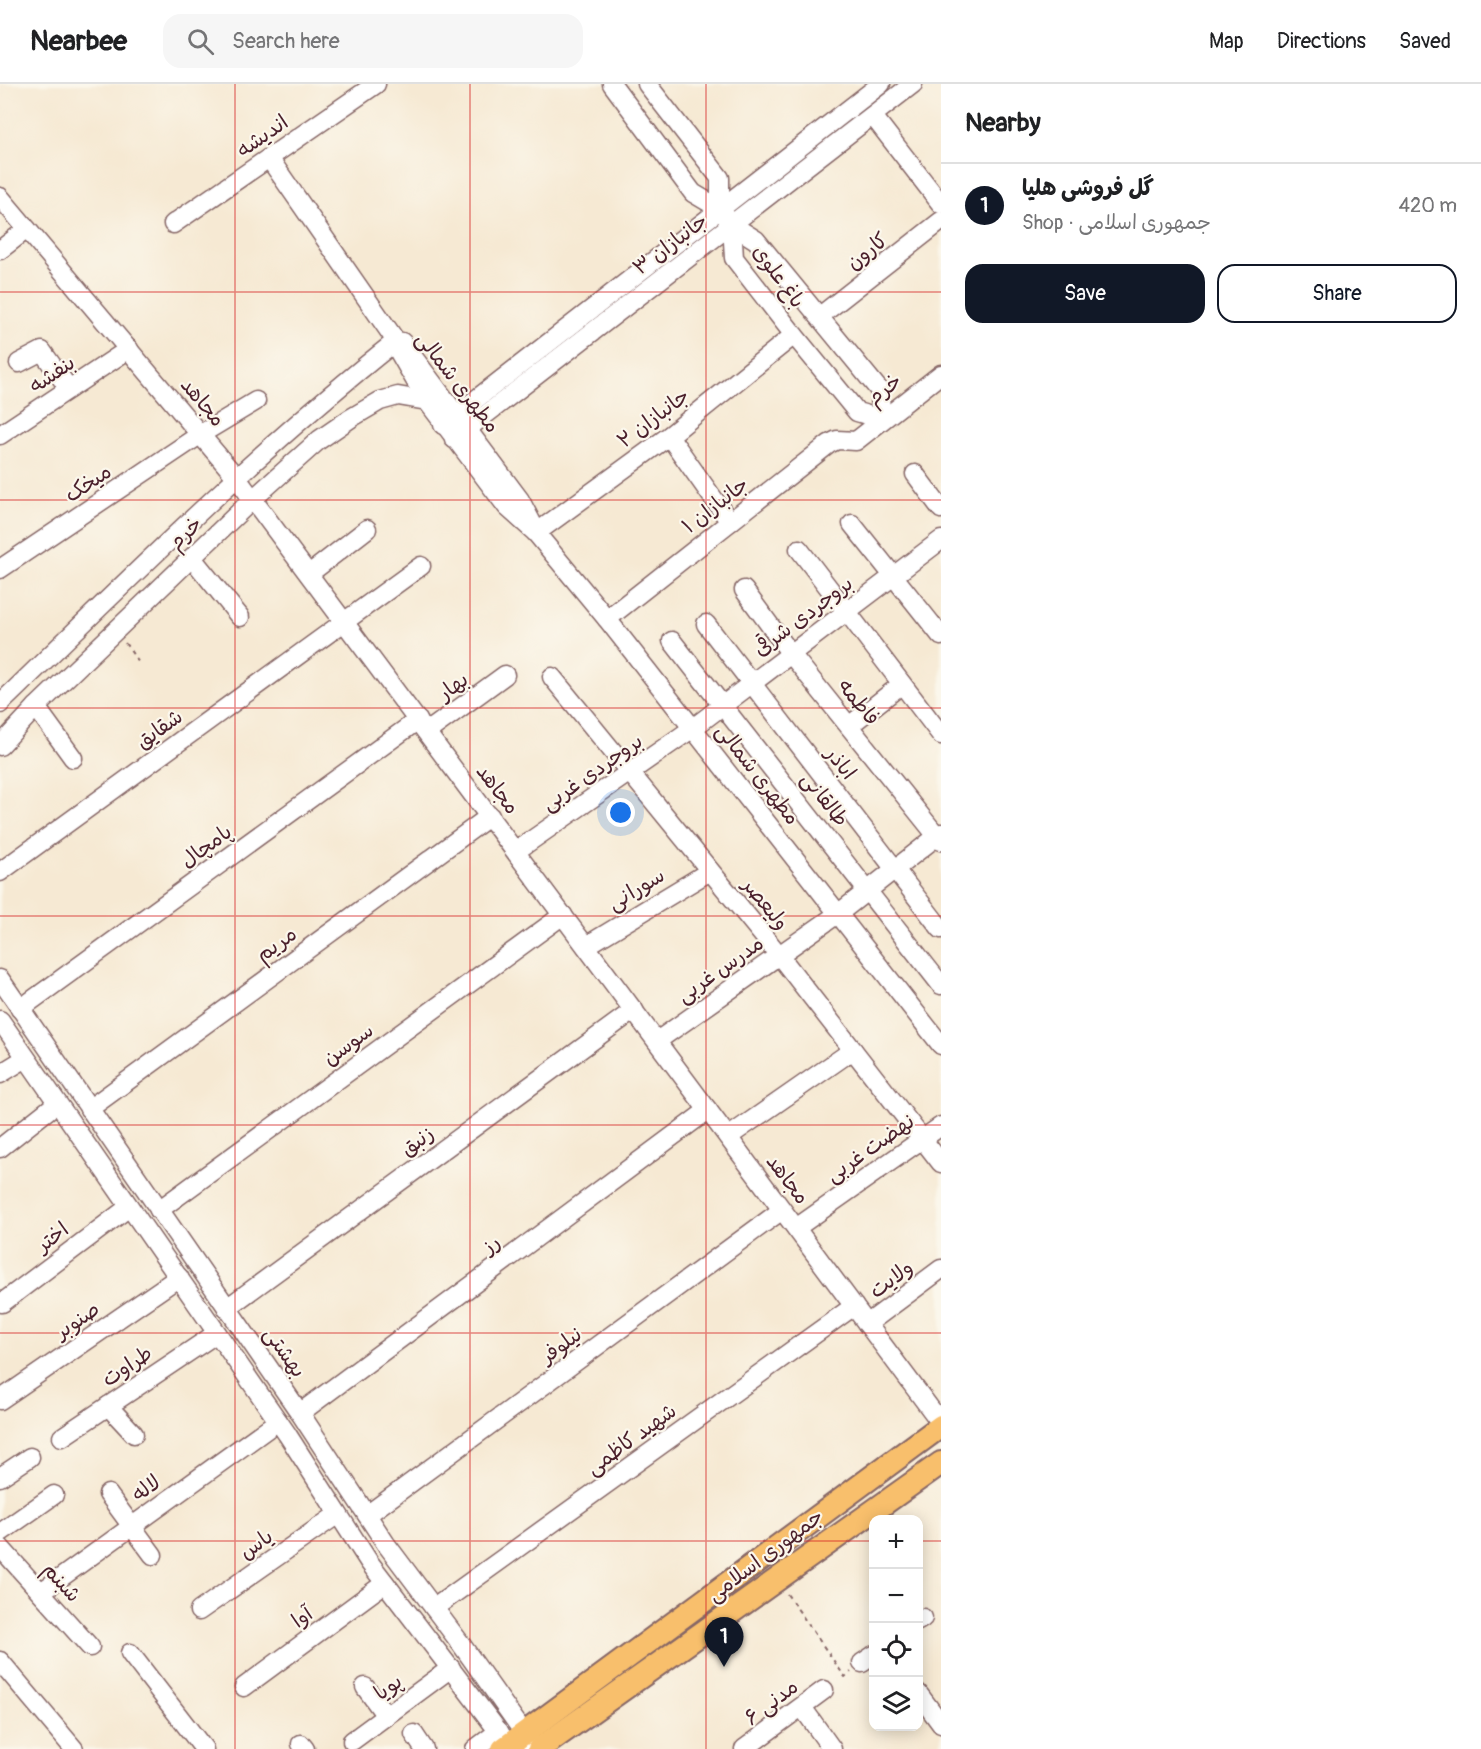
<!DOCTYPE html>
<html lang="en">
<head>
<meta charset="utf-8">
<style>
	:root { --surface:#fff; --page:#f6f6f6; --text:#202124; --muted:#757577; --line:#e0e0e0; --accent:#111827 }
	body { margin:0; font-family:Pangolin,"Playpen Sans Arabic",sans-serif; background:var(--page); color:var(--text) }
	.controls { position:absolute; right:18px; bottom:18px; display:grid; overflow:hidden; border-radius:12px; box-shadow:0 3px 15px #0003 }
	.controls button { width:54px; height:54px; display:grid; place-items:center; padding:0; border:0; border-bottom:2px solid var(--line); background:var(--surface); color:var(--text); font:30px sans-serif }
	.you { position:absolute; left:621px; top:729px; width:21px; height:21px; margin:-15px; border:4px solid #fff; border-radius:50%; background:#1a73e8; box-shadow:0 0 0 9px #1a73e833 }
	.badge { display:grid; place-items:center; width:39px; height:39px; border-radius:50%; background:var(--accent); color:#fff; font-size:20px; font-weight:700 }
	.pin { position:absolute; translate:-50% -50px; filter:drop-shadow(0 2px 3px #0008) }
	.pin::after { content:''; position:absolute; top:32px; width:21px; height:18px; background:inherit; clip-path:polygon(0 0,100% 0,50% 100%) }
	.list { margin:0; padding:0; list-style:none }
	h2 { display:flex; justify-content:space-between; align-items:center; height:78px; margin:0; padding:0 24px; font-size:26px }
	h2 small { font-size:20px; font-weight:400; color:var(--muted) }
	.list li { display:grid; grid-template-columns:39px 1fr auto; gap:18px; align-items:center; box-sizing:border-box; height:84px; padding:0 24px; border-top:2px solid var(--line) }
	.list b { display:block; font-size:22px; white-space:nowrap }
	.list p { margin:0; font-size:20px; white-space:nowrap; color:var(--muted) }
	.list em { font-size:20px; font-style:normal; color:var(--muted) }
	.actions { display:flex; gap:12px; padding:18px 24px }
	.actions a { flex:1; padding:14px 0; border:2px solid var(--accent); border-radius:18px; text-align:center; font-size:21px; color:var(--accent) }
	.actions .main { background:var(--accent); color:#fff }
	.icon { flex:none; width:33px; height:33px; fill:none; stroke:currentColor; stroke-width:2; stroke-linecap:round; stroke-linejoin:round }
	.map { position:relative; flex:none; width:941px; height:1665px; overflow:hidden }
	header { display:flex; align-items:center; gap:36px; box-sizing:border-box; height:84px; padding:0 30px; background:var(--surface); border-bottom:2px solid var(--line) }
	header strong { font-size:28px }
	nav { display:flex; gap:33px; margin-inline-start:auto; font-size:21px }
	.search { width:420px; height:54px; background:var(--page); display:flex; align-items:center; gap:15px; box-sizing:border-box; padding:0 21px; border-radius:18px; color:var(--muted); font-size:22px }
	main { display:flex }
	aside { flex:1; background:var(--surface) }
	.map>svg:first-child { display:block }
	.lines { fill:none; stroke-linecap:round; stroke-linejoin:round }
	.minor-casing { stroke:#866666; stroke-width:21 }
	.major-casing { stroke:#866666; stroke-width:26 }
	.path { stroke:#866666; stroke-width:2; stroke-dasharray:4.5 4.5; stroke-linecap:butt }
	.minor { stroke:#fff; stroke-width:18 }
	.major { stroke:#f8bf6c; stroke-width:22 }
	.grid { fill:none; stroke:#d62828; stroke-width:1.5; stroke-opacity:0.55 }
	.labels { text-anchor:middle; stroke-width:4.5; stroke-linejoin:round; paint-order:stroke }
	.street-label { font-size:21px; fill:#4a1f2b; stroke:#fbf7ec }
</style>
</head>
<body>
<header>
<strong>Nearbee</strong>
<div class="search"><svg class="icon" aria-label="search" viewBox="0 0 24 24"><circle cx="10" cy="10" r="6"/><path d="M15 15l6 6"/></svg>Search here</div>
<nav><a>Map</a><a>Directions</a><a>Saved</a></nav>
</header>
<main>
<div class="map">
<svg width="941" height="1665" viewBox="0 0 941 1665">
	<rect width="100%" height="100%" fill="#fbf7ec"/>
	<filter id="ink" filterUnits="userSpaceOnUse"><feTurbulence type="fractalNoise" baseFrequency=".0167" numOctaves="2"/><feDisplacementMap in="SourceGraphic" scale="12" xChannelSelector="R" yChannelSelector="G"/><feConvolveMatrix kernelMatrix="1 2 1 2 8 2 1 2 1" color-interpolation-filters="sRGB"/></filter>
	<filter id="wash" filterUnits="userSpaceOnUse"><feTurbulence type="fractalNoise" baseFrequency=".008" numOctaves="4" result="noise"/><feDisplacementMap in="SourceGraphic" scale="24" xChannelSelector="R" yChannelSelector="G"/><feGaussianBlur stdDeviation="1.35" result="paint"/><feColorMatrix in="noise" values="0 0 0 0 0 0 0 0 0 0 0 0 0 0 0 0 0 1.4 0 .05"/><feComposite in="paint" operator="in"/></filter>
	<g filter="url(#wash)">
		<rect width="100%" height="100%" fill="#f6e9d3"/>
	</g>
	<g filter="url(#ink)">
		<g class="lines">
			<g class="minor-casing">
				<g id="minor">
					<polyline points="612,0 693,109 720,125 726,133"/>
					<polyline points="647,0 720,94 720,125"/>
					<polyline points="873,32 941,120"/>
					<polyline points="269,74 396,257 402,258 520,416 532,439"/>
					<polyline points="0,113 236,393 941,1339"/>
					<polyline points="173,140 376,0"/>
					<polygon points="732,141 756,156 880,307 881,335 857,328 794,251 734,174"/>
					<polyline points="0,166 27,145"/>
					<polyline points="820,232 941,137"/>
					<polyline points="396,257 396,263 427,317 507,423 536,449 607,535 941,961"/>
					<polyline points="19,279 42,267 69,305"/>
					<polyline points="443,341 881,0"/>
					<polyline points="0,351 129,265"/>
					<polyline points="669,352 730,438"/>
					<polyline points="454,355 913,0"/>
					<polyline points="915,390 941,425"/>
					<polyline points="852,440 941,552"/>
					<polyline points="536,449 669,352 794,251"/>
					<polyline points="799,465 941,651"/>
					<polyline points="192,474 240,533"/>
					<polyline points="0,485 201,350 256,317"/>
					<polyline points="309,490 367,445"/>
					<polyline points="744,506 791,570 941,757"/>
					<polyline points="607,535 829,360 837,356 856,357 941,290"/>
					<polyline points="706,540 941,845"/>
					<polyline points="672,557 941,901"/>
					<polyline points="552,593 779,871 941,1079"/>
					<path d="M0 620C129 495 256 368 396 257"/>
					<polyline points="36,623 73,674"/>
					<polyline points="849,642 902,600"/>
					<polyline points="427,648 505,591"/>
					<polyline points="0,662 36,623 253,415 319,356 351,334 380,317 398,312 427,317"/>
					<polyline points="516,767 693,644 941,456"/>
					<polyline points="0,788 421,482"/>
					<polyline points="586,862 710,787"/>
					<polyline points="0,895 300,1329 386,1460 461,1560 531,1659"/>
					<polyline points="20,925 418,636"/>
					<polyline points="0,936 287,1350 369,1478 512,1665"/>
					<polyline points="657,957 839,829 941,749"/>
					<polyline points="0,990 26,974"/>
					<polyline points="89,1025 490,732"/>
					<polyline points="728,1053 853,966"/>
					<polyline points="0,1064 57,1019"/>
					<polyline points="159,1126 563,831"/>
					<polyline points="796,1144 941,1042"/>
					<polyline points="2,1219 129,1123"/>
					<polyline points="227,1224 634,926"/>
					<polyline points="867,1240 941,1185"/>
					<polyline points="0,1316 179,1193"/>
					<polyline points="108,1322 134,1350"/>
					<polyline points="300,1329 708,1026"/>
					<polyline points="62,1353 217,1249"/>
					<polyline points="0,1393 30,1373"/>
					<polyline points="108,1410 153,1471"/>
					<polyline points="367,1431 782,1126"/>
					<polyline points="0,1449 54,1411"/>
					<polyline points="0,1463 90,1563"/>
					<polyline points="41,1508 278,1337"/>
					<polyline points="434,1524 854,1222"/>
					<polyline points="199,1527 338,1430"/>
					<polyline points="918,1537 923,1534"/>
					<polyline points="130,1569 204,1665"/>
					<polyline points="0,1577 74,1665"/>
					<polyline points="862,1579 874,1571"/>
					<polyline points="244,1603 385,1499"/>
					<polyline points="365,1603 386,1632"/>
					<polyline points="918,1609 941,1640"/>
					<polyline points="802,1623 832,1665"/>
					<polyline points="414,1650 424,1665"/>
					<polyline points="352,1657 451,1584"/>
					<polyline points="301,1660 305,1665"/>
					<polyline points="475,1665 499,1647"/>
					<polyline points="744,1665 824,1606"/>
				</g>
			</g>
			<g class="major-casing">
				<g id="major">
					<polyline points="503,1665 941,1342"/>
					<polyline points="539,1665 941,1379"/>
				</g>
			</g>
			<g class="path">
				<polyline points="125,559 139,579"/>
				<polyline points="787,1510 845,1593 851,1588"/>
			</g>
			<use href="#minor" class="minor"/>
			<use href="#major" class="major"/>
		</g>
	</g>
	<path class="grid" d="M235 0V1665M470 0V1665M706 0V1665M0 208H941M0 416H941M0 624H941M0 832H941M0 1041H941M0 1249H941M0 1457H874M918 1457H941"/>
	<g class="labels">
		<g class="street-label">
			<text transform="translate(262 52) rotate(-35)" y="7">اندیشه</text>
			<text transform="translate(670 160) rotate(-37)" y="7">جانبازان ۳</text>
			<text transform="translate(867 167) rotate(-38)" y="7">کارون</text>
			<text transform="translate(779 192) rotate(54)" y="7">باغ علوی</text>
			<text transform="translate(52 290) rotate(-34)" y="7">بنفشه</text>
			<text transform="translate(458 298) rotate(52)" y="7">مطهری شمالی</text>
			<text transform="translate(884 305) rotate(-38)" y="7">خرم</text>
			<text transform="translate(203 318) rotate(50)" y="7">مجاهد</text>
			<text transform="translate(653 334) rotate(-37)" y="7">جانبازان ۲</text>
			<text transform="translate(88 399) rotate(-34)" y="7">میخک</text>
			<text transform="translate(715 421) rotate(-38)" y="7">جانبازان ۱</text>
			<text transform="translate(185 449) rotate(-44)" y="7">خرم</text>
			<text transform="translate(803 532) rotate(-37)" y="7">بروجردی شرقی</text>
			<text transform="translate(453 602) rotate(-37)" y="7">بهار</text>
			<text transform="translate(859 618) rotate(51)" y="7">فاطمه</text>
			<text transform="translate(159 645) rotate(-36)" y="7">شقایق</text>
			<text transform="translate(841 679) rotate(52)" y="7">اباذر</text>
			<text transform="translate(592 688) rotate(-35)" y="7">بروجردی غربی</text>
			<text transform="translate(758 690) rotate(52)" y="7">مطهری شمالی</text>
			<text transform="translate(498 705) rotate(53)" y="7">مجاهد</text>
			<text transform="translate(825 715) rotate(52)" y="7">طالقانی</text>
			<text transform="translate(206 762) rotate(-36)" y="7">پامچال</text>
			<text transform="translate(636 805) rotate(-31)" y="7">سورانی</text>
			<text transform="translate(766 820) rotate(51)" y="7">ولیعصر</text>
			<text transform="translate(276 860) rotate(-36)" y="7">مریم</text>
			<text transform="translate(720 885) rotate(-35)" y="7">مدرس غربی</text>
			<text transform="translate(348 960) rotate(-36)" y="7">سوسن</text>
			<text transform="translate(417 1057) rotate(-36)" y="7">زنبق</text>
			<text transform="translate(870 1064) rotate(-35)" y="7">نهضت غربی</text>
			<text transform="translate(788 1095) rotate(53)" y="7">مجاهد</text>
			<text transform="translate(52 1153) rotate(-37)" y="7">اختر</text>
			<text transform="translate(491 1160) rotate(-37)" y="7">رز</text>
			<text transform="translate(891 1195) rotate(-37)" y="7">ولایت</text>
			<text transform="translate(77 1236) rotate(-34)" y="7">صنوبر</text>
			<text transform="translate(561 1261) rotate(-36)" y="7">نیلوفر</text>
			<text transform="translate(285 1268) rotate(55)" y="7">بهشتی</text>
			<text transform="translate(127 1282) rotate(-34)" y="7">طراوت</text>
			<text transform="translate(631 1355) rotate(-36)" y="7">شهید کاظمی</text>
			<text transform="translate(146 1404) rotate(-36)" y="7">لاله</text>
			<text transform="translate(256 1460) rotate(-35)" y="7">یاس</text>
			<text transform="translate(765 1471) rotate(-37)" y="7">جمهوری اسلامی</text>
			<text transform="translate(62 1498) rotate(48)" y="7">شبنم</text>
			<text transform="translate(302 1533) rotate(-36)" y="7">آوا</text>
			<text transform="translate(388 1603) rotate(-36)" y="7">پویا</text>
			<text transform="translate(771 1618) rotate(-37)" y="7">مدنی ۶</text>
		</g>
	</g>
</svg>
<div class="controls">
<button>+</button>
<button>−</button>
<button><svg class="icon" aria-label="locate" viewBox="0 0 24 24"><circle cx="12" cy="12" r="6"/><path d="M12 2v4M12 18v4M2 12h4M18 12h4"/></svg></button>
<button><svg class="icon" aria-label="layers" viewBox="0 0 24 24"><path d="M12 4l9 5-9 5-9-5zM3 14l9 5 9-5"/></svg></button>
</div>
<div class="you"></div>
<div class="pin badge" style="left:724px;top:1583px">1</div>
</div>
<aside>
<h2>Nearby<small></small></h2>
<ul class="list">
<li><span class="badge">1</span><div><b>گل فروشی هلیا</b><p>Shop · جمهوری اسلامی</p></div><em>420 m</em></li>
</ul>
<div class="actions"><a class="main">Save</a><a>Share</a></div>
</aside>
</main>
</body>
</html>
